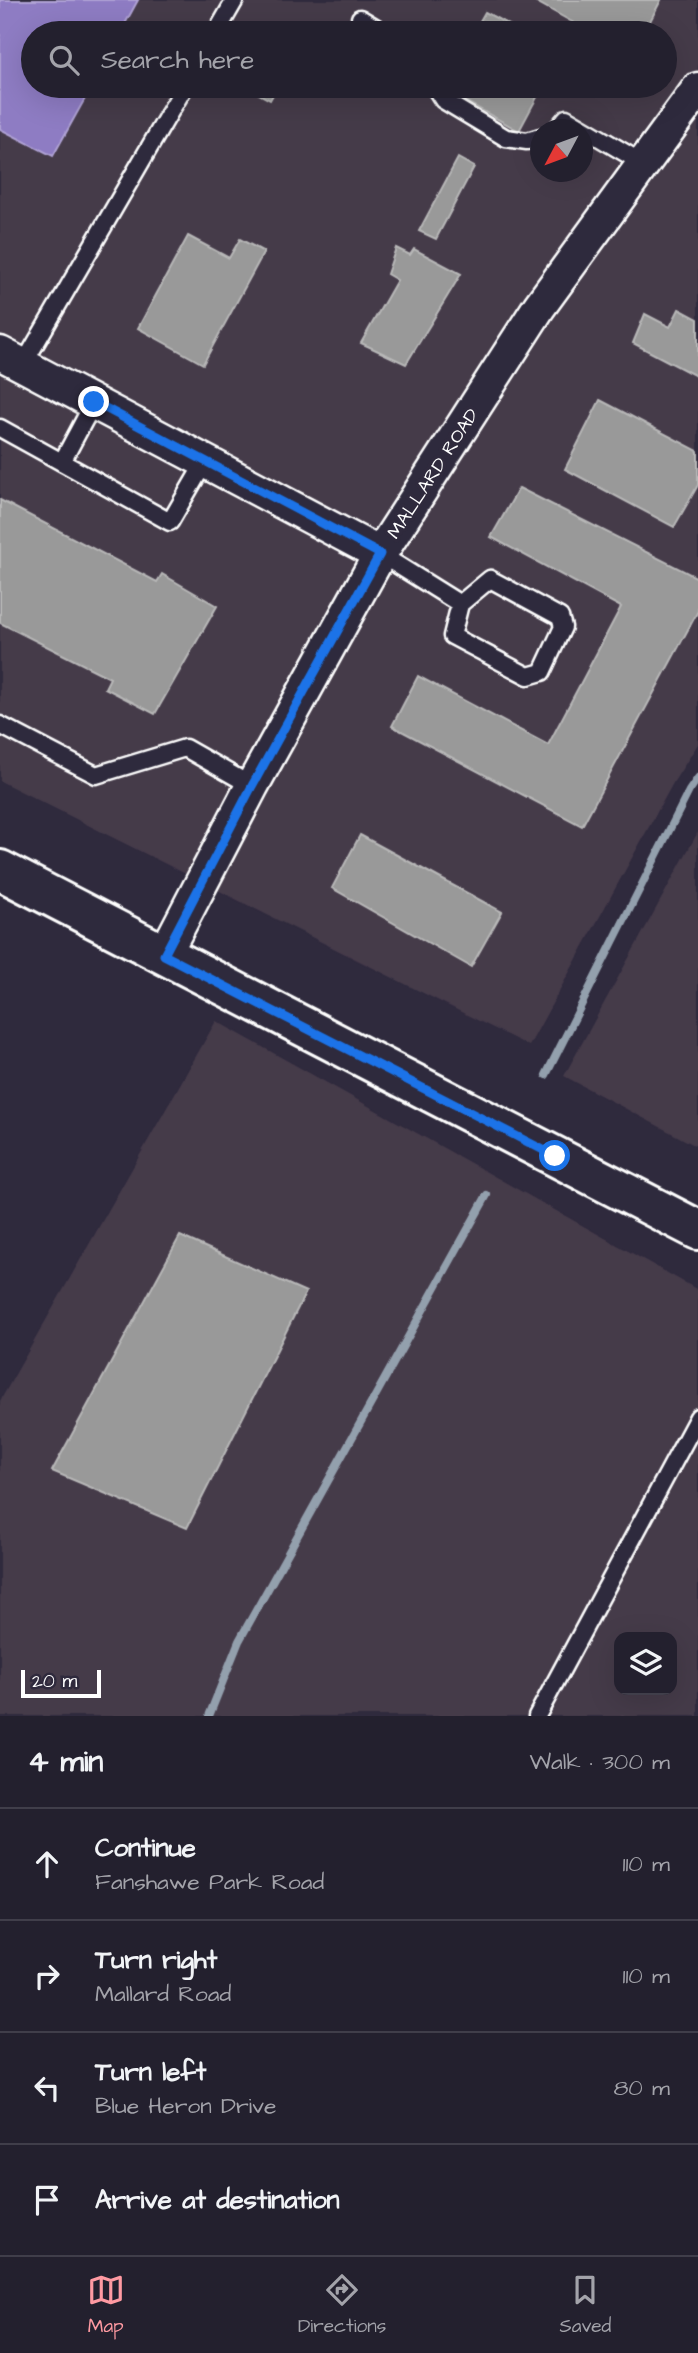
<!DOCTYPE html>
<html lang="en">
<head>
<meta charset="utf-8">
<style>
	:root { --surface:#23202e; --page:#2b2836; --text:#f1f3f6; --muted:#a3a3aa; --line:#403e4a; --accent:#ff9aa2 }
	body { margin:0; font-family:"Architects Daughter",sans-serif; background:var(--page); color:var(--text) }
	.controls { position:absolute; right:21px; bottom:21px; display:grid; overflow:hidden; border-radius:14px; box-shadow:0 7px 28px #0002 }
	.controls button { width:63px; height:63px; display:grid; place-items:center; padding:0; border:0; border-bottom:2px solid var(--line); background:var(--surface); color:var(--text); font:35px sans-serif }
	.compass { position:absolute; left:530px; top:119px; width:63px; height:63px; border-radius:50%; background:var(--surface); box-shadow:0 7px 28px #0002; rotate:229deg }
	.scale { position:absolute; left:21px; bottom:18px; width:80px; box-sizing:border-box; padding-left:7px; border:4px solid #fff; border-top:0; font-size:19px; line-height:24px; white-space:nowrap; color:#fff; -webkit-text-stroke:5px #2f2a3d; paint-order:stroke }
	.stop { position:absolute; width:21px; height:21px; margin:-16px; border:5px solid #1a73e8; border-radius:50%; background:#fff }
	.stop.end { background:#1a73e8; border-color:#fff; box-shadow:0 2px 7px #0008 }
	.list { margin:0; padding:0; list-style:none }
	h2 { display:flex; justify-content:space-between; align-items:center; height:91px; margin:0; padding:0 28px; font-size:30px }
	h2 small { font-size:23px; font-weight:400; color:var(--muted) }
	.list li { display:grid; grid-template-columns:46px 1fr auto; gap:21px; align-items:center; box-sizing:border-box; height:112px; padding:0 28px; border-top:2px solid var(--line) }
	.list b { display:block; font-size:26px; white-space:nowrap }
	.list p { margin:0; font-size:23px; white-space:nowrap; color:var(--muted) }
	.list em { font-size:23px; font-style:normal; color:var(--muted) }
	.icon { flex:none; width:38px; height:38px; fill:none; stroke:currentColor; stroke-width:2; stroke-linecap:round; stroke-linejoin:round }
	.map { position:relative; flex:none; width:698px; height:1716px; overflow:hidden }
	.search { position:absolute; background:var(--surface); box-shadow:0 7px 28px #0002; left:21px; right:21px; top:21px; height:77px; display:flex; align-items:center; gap:18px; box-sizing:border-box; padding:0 24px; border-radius:38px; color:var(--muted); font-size:26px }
	.sheet { height:539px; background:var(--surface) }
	nav { display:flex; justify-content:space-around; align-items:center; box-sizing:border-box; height:98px; border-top:2px solid var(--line); background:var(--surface); font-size:19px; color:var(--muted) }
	nav a { display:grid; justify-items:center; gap:4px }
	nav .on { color:var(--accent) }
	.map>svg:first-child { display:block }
	.built { fill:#453a4a; fill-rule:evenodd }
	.offices { fill:#8e7cc3; stroke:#b0a3d5; stroke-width:2 }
	.industry { fill:#999; stroke:#b8b8b8; stroke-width:2 }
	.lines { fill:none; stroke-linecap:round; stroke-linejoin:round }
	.stream { stroke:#93a0ad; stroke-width:8 }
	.lane-casing { stroke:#fff; stroke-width:21 }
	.street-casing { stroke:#fff; stroke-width:37 }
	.secondary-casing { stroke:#fff; stroke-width:44 }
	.lane { stroke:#2f2a3d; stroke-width:16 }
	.street { stroke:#2f2a3d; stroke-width:32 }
	.secondary { stroke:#2f2a3d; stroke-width:38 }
	.route { stroke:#1a73e8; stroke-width:9 }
	.labels { text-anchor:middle; stroke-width:7; stroke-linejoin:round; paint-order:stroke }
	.street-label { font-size:19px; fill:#fff; stroke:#2f2a3d }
</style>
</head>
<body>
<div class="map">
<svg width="698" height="1716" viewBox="0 0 698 1716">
	<rect width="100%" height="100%" fill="#2f2a3d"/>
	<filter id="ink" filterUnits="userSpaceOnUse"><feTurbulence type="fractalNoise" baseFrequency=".0143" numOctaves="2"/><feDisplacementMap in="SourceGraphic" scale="14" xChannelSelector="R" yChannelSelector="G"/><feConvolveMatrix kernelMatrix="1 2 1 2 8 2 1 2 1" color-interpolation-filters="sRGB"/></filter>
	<g filter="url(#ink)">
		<g class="built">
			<path d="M0 0H698V744L673 783 529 1046 0 781ZM33 33H665V86H33ZM540 130H582V172H540Z"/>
			<polygon points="698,832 698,1147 564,1076"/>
			<path d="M216 1021 698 1290V1716H0V1401ZM619 1637H672V1690H619Z"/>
		</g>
		<polygon class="offices" points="0,0 138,0 120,33 33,33 33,86 92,86 53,156 0,129"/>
		<g class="industry">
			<polygon points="533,0 661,0 644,33 592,33"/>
			<polygon points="485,12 524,33 473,33"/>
			<polygon points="244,86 278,86 270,100"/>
			<polygon points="444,86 543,86 519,131 442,88"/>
			<polygon points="458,158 474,167 436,239 419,231"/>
			<polygon points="188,236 229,258 240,239 264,252 203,364 138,328"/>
			<polygon points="396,248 410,255 414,249 461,274 406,364 361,343 397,280 387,274"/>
			<polygon points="679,309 698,319 698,377 633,343 645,314 670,327"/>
			<polygon points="600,400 698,451 698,485 674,527 565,469"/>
			<polygon points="519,488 698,578 698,611 582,826 392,726 418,676 548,745 621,607 491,537"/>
			<polygon points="0,500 157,582 162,574 217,606 155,714 105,688 110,678 0,623"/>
			<polygon points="360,835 502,912 471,967 332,888"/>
			<polygon points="180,1236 306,1292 187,1528 52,1471"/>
		</g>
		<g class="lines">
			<g class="stream">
				<polyline points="546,1075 689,791 698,778"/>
				<polyline points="209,1716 239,1641 487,1195"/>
			</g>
			<g class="lane-casing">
				<g id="lane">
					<polyline points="360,18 385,33"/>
					<polyline points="216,33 235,0"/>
					<polyline points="434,86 443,100 506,138 527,141 540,137"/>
					<polyline points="556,130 566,118 644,164"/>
					<polyline points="23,365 185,86"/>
					<polyline points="0,428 170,522 206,460"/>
					<polyline points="62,462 94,402"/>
					<polyline points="380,554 460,604 452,636 528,676 542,672 563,627 560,617 490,579 460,604"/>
					<polyline points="0,725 96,775 185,748 252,786"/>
					<polyline points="537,1716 698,1417"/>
				</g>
			</g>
			<g class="street-casing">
				<g id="street">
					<polyline points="0,353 380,554"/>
					<polyline points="164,955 252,786 380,554 539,307 698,89"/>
				</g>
			</g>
			<g class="secondary-casing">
				<polyline id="secondary" points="0,870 698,1230"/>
			</g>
			<use href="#lane" class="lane"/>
			<use href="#street" class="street"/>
			<use href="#secondary" class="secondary"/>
		</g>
	</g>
	<g class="lines" filter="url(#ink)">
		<polyline class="route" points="94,402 380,554 252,786 164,955 555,1156"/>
	</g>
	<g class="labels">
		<g class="street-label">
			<text transform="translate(432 473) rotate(-57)" y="7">MALLARD ROAD</text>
		</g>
	</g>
</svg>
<div class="controls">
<button><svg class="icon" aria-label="layers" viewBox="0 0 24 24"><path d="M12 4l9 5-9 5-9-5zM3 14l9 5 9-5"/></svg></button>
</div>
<svg class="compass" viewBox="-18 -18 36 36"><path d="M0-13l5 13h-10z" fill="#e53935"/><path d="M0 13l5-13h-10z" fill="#a3a3aa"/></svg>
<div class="scale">20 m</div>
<div class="stop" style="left:555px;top:1156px"></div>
<div class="stop end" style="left:94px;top:402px"></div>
<div class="search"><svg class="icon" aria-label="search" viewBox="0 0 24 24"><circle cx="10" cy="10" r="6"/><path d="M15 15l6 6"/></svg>Search here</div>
</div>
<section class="sheet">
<h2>4 min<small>Walk · 300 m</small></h2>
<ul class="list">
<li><svg class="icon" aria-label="ahead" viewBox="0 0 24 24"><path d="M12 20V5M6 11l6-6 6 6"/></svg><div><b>Continue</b><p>Fanshawe Park Road</p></div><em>110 m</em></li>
<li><svg class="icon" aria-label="right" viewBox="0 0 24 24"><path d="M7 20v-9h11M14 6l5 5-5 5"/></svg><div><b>Turn right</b><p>Mallard Road</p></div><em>110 m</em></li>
<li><svg class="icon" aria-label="left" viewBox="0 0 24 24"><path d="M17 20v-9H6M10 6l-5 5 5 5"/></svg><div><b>Turn left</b><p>Blue Heron Drive</p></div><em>80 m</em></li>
<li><svg class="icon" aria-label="arrive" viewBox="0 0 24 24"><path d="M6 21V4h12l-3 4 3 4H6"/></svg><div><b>Arrive at destination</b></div></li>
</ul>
</section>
<nav>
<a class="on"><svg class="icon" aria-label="map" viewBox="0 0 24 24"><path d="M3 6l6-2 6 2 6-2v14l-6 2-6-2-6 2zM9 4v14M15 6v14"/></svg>Map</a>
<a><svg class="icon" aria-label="directions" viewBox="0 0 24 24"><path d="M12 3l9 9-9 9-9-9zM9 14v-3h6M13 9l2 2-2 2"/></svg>Directions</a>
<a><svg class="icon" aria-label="saved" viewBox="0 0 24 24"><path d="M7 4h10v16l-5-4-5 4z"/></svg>Saved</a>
</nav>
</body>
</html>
